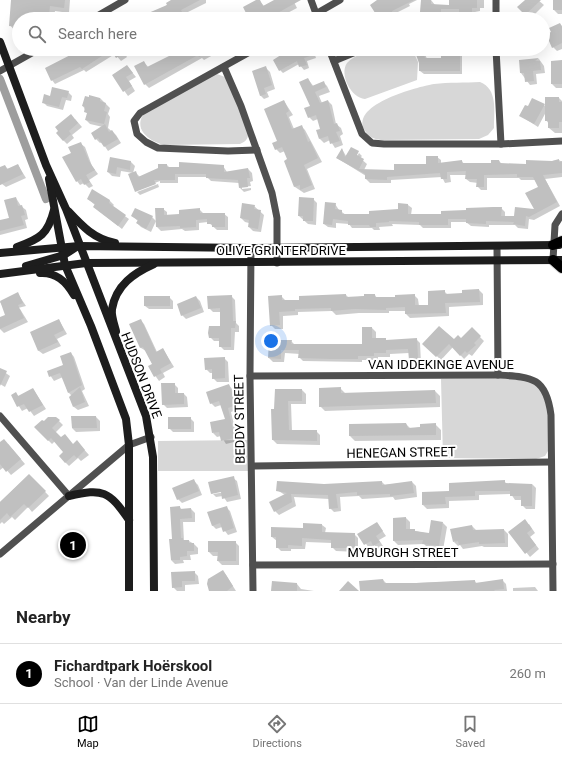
<!DOCTYPE html>
<html lang="en">
<head>
<meta charset="utf-8">
<style>
	:root { --surface:#fff; --page:#f6f6f6; --text:#222; --muted:#767676; --line:#e0e0e0; --accent:#000 }
	body { margin:0; font-family:Roboto,sans-serif; background:var(--page); color:var(--text) }
	.you { position:absolute; left:271px; top:341px; width:14px; height:14px; margin:-10px; border:3px solid #fff; border-radius:50%; background:#1a73e8; box-shadow:0 0 0 6px #1a73e833 }
	.badge { display:grid; place-items:center; width:26px; height:26px; border-radius:50%; background:var(--accent); color:#fff; font-size:13px; font-weight:700 }
	.pin { position:absolute; translate:-50% -50%; border:2px solid #fff; box-shadow:0 1px 4px #0006 }
	.list { margin:0; padding:0; list-style:none }
	h2 { display:flex; justify-content:space-between; align-items:center; height:52px; margin:0; padding:0 16px; font-size:17px }
	h2 small { font-size:13px; font-weight:400; color:var(--muted) }
	.list li { display:grid; grid-template-columns:26px 1fr auto; gap:12px; align-items:center; box-sizing:border-box; height:60px; padding:0 16px; border-top:1px solid var(--line) }
	.list b { display:block; font-size:15px; white-space:nowrap }
	.list p { margin:0; font-size:13px; white-space:nowrap; color:var(--muted) }
	.list em { font-size:13px; font-style:normal; color:var(--muted) }
	.icon { flex:none; width:22px; height:22px; fill:none; stroke:currentColor; stroke-width:2; stroke-linecap:round; stroke-linejoin:round }
	.map { position:relative; flex:none; width:562px; height:591px; overflow:hidden }
	.search { position:absolute; background:var(--surface); box-shadow:0 4px 16px #0002; left:12px; right:12px; top:12px; height:44px; display:flex; align-items:center; gap:10px; box-sizing:border-box; padding:0 14px; border-radius:22px; color:var(--muted); font-size:15px }
	.sheet { height:112px; background:var(--surface) }
	nav { display:flex; justify-content:space-around; align-items:center; box-sizing:border-box; height:56px; border-top:1px solid var(--line); background:var(--surface); font-size:11px; color:var(--muted) }
	nav a { display:grid; justify-items:center; gap:2px }
	nav .on { color:var(--accent) }
	.map>svg:first-child { display:block }
	.green { fill:#d7d7d7 }
	.shadow { fill:#0003; fill-rule:evenodd }
	.lines { fill:none; stroke-linecap:round; stroke-linejoin:round }
	.canal { stroke:#9e9e9e; stroke-width:8 }
	.building { fill:#c0c0c0 }
	.primary-casing { stroke:#dbdbdb; stroke-width:12 }
	.street { stroke:#505050; stroke-width:7 }
	.secondary { stroke:#1d1d1d; stroke-width:8 }
	.primary { stroke:#000; stroke-width:10 }
	.labels { text-anchor:middle; stroke-width:4; stroke-linejoin:round; paint-order:stroke }
	.street-label { font-size:13px; fill:#000; stroke:#fff }
</style>
</head>
<body>
<div class="map">
<svg width="562" height="591" viewBox="0 0 562 591">
	<rect width="100%" height="100%" fill="#fff"/>
	<g class="green">
		<path d="M375 49H412L418 62 417 80 365 99C351 98 339 74 347 63 354 55 366 53 375 49Z"/>
		<path d="M217 74 225 77 249 131C248 138 247 141 240 144L164 145C148 141 132 128 145 112L209 76Z"/>
		<path d="M480 82C498 89 494 111 494 128L488 135 479 139 381 140C374 139 368 137 364 129 352 104 417 87 434 84 449 82 465 83 480 82Z"/>
		<path d="M519 378C525 381 535 383 539 387 553 402 547 433 548 451L545 456 536 459 443 458 441 379Z"/>
		<polygon points="250,440 250,471 158,471 158,441"/>
	</g>
	<g class="shadow">
		<polygon points="12,0 70,0 69,13 55,11 54,19 38,17 38,19 19,19 19,31 15,31 10,25"/>
		<polygon points="173,0 206,0 206,3 184,14 186,19 177,19 176,16 171,19 150,19"/>
		<polygon points="259,0 264,6 276,0 293,0 297,8 276,19 250,19"/>
		<polygon points="379,0 417,0 409,4 410,6 394,14 396,19 383,19"/>
		<polygon points="422,0 431,0 435,5 451,6 450,0 484,0 484,8 480,8 480,11 475,12 475,17 464,18 460,13 445,13 445,18 433,17 425,15 421,11"/>
		<polygon points="526,0 538,0 544,5 530,19 519,7"/>
		<polygon points="554,0 562,0 562,14 558,14 554,10"/>
		<polygon points="353,16 356,19 348,19"/>
		<polygon points="560,24 562,26 562,49 557,51 553,47 552,32"/>
		<polygon points="84,49 122,49 127,57 121,61 115,54 86,72 84,70 55,84 52,80"/>
		<polygon points="184,49 224,49 204,60 202,58 149,88 145,84 144,62 149,68"/>
		<polygon points="302,49 313,49 316,58 307,61 309,68 304,70 299,64 283,73 280,70 290,55 303,51"/>
		<polygon points="415,49 423,49 427,59 442,59 443,49 462,49 462,74 424,74 420,71 420,63"/>
		<polygon points="522,49 534,49 532,53"/>
		<polygon points="539,59 544,66 545,73 536,74 537,84 530,85 521,73 520,61"/>
		<polygon points="552,61 562,61 562,88 556,88 552,84"/>
		<polygon points="127,66 136,77 129,81 135,91 128,96 113,75"/>
		<polygon points="266,68 270,72 275,89 267,92 269,97 264,99 260,95"/>
		<polygon points="308,79 314,87 323,82 327,86 330,92 319,96 322,103 328,101 332,105 336,124 341,128 343,134 340,136 343,145 335,148 330,140 324,143 320,139 317,131 322,129 318,119 313,121 309,117 311,107"/>
		<polygon points="68,92 72,96 71,101 66,100 63,110 47,106 43,102 51,97"/>
		<polygon points="100,98 110,108 108,114 110,117 108,128 116,135 121,143 108,151 102,142 100,143 96,139 103,127 90,124 86,120 88,115 83,106"/>
		<polygon points="559,98 562,101 562,133 555,133 549,128 549,124 546,120 546,112 538,127 521,116 528,107 544,105 546,107"/>
		<polygon points="284,101 293,115 289,117 294,129 301,126 305,130 322,162 307,169 315,189 304,193 295,187 285,161 288,160 285,151 280,153 276,149"/>
		<polygon points="75,119 82,127 72,135 74,138 67,144 63,140"/>
		<polygon points="81,144 85,147 92,166 98,174 89,180 93,186 89,188 84,183 80,185 77,181 72,154"/>
		<polygon points="342,149 346,156 355,160 359,153 362,156 360,158 367,164 364,170 395,171 427,165 437,157 441,160 441,164 462,161 464,164 492,164 499,161 502,164 527,165 559,160 562,162 562,177 545,179 560,206 534,220 529,219 528,229 518,228 515,225 489,225 489,227 471,226 466,222 451,222 451,228 423,228 420,225 392,224 393,226 379,227 380,230 374,230 372,228 352,228 349,224 336,223 336,228 328,227 324,224 335,204 339,210 346,215 370,215 398,210 399,204 408,205 412,208 411,215 442,215 501,208 505,212 505,217 515,217 536,210 539,187 535,180 521,180 519,178 487,178 487,190 481,190 477,186 478,183 470,182 466,179 466,175 450,175 451,182 445,183 442,177 391,180 391,183 370,183 366,179 366,176 337,158"/>
		<polygon points="111,158 131,162 135,166 133,173 121,171 120,177 112,176 108,172"/>
		<polygon points="18,165 26,178 6,187 2,184 0,185 0,169 5,166 8,169"/>
		<polygon points="167,165 170,168 223,166 227,172 248,169 252,173 253,181 250,182 251,186 242,187 242,189 251,188 251,190 244,192 240,188 239,183 211,181 207,177 178,177 178,183 160,183 160,181 136,190 136,173 140,177"/>
		<polygon points="158,184 159,187 140,195 137,192"/>
		<polygon points="92,191 110,201 114,205 112,207 129,219 122,229 94,207 95,205 88,199"/>
		<polygon points="16,198 21,206 26,210 28,219 25,220 27,228 0,235 0,221 10,218"/>
		<polygon points="313,199 317,203 316,225 308,224 299,216"/>
		<polygon points="254,206 264,215 261,232 253,231 249,227 249,223 245,222 241,218"/>
		<polygon points="156,209 163,209 167,212 167,216 180,215 200,210 203,213 224,214 228,217 228,230 217,230 208,222 199,223 199,230 185,231 182,229 161,231 157,227"/>
		<polygon points="132,216 152,217 156,221 151,232 141,227 137,223 138,221"/>
		<polygon points="479,290 483,294 483,305 449,307 449,316 410,318 406,314 406,311 389,311 389,313 359,313 336,315 332,311 298,312 298,315 283,316 283,329 275,329 271,325 281,296 285,300 300,301 346,295 349,298 375,295 377,298 396,298 414,295 418,299 419,306 429,306 445,292 448,295 463,294"/>
		<polygon points="18,294 26,306 6,311 0,302"/>
		<polygon points="231,296 235,300 236,323 239,326 239,332 235,332 234,350 224,350 220,346 220,341 214,341 210,337 221,327 221,312 213,312 209,308"/>
		<polygon points="169,297 173,301 173,309 149,309 145,306"/>
		<polygon points="196,297 200,301 204,312 186,319 182,315"/>
		<polygon points="20,309 28,322 4,333 0,329 0,318"/>
		<polygon points="59,320 67,334 57,339 61,346 43,354 39,351 31,333"/>
		<polygon points="140,320 144,324 157,352 163,349 174,367 163,373 165,377 159,381 149,367 153,365 146,351 141,348 131,324"/>
		<polygon points="363,328 372,328 376,332 376,339 387,341 416,339 420,343 421,363 414,363 410,359 409,353 390,354 390,357 378,357 378,360 362,360 362,362 303,361 299,357 300,354 285,353 284,362 273,362 269,358 291,341 295,345 363,345"/>
		<polygon points="472,329 484,341 472,356 469,354 464,359 453,347 441,360 424,344 461,339"/>
		<polygon points="71,353 74,357 85,389 82,391 89,406 78,410 74,407 72,396 68,392 63,377 54,381 48,372 64,365"/>
		<polygon points="224,358 228,362 229,382 217,382 213,378 213,373 210,373 206,369"/>
		<polygon points="0,369 10,376 5,387 0,384"/>
		<polygon points="174,384 178,388 178,394 184,394 187,397 188,407 167,408 163,404"/>
		<polygon points="229,385 232,389 239,409 231,412 238,441 226,444 221,436 217,437 213,433 227,419 221,405 215,407 211,403"/>
		<polygon points="340,388 346,394 435,391 440,396 440,407 325,411 320,406"/>
		<polygon points="33,389 46,409 34,416 28,408 22,411 12,395 16,393 19,397"/>
		<polygon points="302,390 306,394 306,404 291,404 292,431 316,431 320,435 320,445 277,444 273,440 275,410"/>
		<polygon points="96,417 100,421 100,431 76,432 72,428"/>
		<polygon points="56,418 63,425 55,433 61,439 73,445 81,446 89,455 81,461 78,458 69,466 65,462 65,452 55,441 52,444 35,427"/>
		<polygon points="190,418 194,422 194,432 173,432 169,428"/>
		<polygon points="406,424 411,429 435,424 441,430 441,440 355,441 350,436 350,425"/>
		<polygon points="0,444 8,444 25,464 11,475 4,467 0,470"/>
		<polygon points="29,475 49,496 32,512 28,507 15,520 12,517 4,524 2,522 0,524 0,502"/>
		<path d="M233 478 237 481 241 499 227 502 223 496 216 497 212 493ZM213 492H226L213 494Z"/>
		<polygon points="194,481 198,485 202,495 182,503 178,499"/>
		<polygon points="504,481 507,484 532,484 536,488 535,509 526,509 522,505 522,500 515,500 511,494 479,495 479,500 449,501 449,508 427,509 423,505 450,492"/>
		<polygon points="382,482 385,485 412,482 416,486 417,497 395,500 393,497 362,499 359,496 340,497 341,511 334,512 330,508 329,499 294,497 296,506 279,515 275,511 285,495 277,490 324,485"/>
		<polygon points="180,507 182,510 191,509 195,513 195,522 183,522 184,541 189,541 194,544 198,548 198,554 190,555 191,560 183,560 184,563 175,564 171,560 173,540"/>
		<polygon points="226,507 230,511 237,532 228,535 222,527 216,529 212,525"/>
		<polygon points="406,518 410,522 410,530 430,534 443,523 447,527 443,550 427,547 424,544 398,545 394,541"/>
		<polygon points="377,523 386,536 379,540 383,546 378,549 374,545 369,548 359,534"/>
		<polygon points="529,524 535,533 530,537 539,549 530,557 510,532"/>
		<polygon points="322,525 326,528 325,533 354,534 358,538 358,552 336,551 332,547 332,543 306,542 305,549 291,549 291,551 281,551 277,547 277,541 272,537"/>
		<polygon points="472,526 476,530 504,530 508,534 508,547 484,547 482,546 463,549 460,545 458,546 454,542"/>
		<polygon points="235,542 239,546 239,565 222,565 218,561 219,556 213,556 209,552"/>
		<polygon points="222,571 226,575 236,591 210,591"/>
		<polygon points="194,572 198,576 199,584 185,585 185,591 177,591 173,587"/>
		<polygon points="383,580 387,584 475,581 477,584 502,580 506,584 507,591 361,591"/>
		<polygon points="273,582 297,584 301,589 314,591 273,591"/>
		<polygon points="535,587 538,591 513,591 513,588"/>
	</g>
	<g class="lines">
		<polyline class="canal" points="0,79 46,199"/>
	</g>
	<g class="building">
		<polygon points="11,0 65,0 64,8 50,6 49,14 33,12 32,19 19,19 19,27 9,26"/>
		<polygon points="171,0 200,0 181,10 184,16 178,19 176,19 173,12 160,19 149,19 146,14 167,5 166,3"/>
		<polygon points="256,0 260,0 263,6 274,0 301,0 272,16 271,15 263,19 249,19 243,7"/>
		<polygon points="377,0 414,0 392,11 394,19 379,19 370,5"/>
		<polygon points="421,0 431,0 431,4 449,5 449,0 477,0 477,8 472,8 472,14 459,14 459,9 441,9 441,14 428,14 428,12 420,12"/>
		<polygon points="525,0 541,0 525,15 517,7"/>
		<rect x="553" y="0" width="9" height="10"/>
		<polygon points="560,23 562,27 562,43 552,48 546,34 551,32 549,28"/>
		<polygon points="82,49 121,49 124,53 116,58 111,50 82,69 80,67 51,81 45,68"/>
		<polygon points="183,49 212,49 199,57 198,55 144,85 134,66 144,61 147,67"/>
		<polygon points="305,49 311,49 313,55 304,58 307,65 299,67 297,61 279,71 273,60 287,51 290,55"/>
		<polygon points="414,49 422,49 425,58 441,58 441,52 447,52 447,49 460,49 460,71 419,71 419,63"/>
		<polygon points="539,58 535,61 540,61 541,70 533,71 534,81 525,82 524,73 520,73 519,60"/>
		<polygon points="562,60 562,84 551,84 551,61"/>
		<polygon points="127,65 133,73 126,77 132,86 123,92 112,75"/>
		<polygon points="266,66 272,85 264,88 266,94 260,96 252,71"/>
		<polygon points="308,78 312,86 324,81 326,87 315,92 320,103 328,100 334,124 337,123 340,131 336,132 340,141 330,144 328,136 319,139 316,130 320,129 316,115 308,118 304,108 310,106 299,82"/>
		<polygon points="52,87 69,91 67,98 62,97 59,107 42,103 44,94 50,96"/>
		<polygon points="89,95 100,98 100,101 106,103 104,111 107,112 104,124 85,120 87,113 84,112 85,107 82,106 85,96 89,97"/>
		<polygon points="545,97 559,97 559,102 562,102 562,122 559,122 559,128 548,128 548,121 545,121"/>
		<polygon points="532,98 545,104 534,124 519,116 525,105 528,106"/>
		<polygon points="284,100 289,111 286,113 292,129 302,125 308,142 310,141 318,158 304,165 312,185 300,190 300,185 294,187 284,161 287,159 282,147 275,150 272,143 277,141 264,109"/>
		<polygon points="71,114 78,123 69,131 71,134 63,141 56,133 58,131 55,127"/>
		<polygon points="105,124 109,132 112,130 118,139 104,147 98,138 95,140 91,133"/>
		<polygon points="81,142 89,161 95,170 86,175 90,182 84,185 81,179 76,182 62,157 71,153 68,147"/>
		<polygon points="351,147 359,151 357,155 364,159 359,169 394,170 394,164 426,164 426,156 438,156 438,163 462,160 462,163 491,163 491,160 499,160 500,163 526,164 526,160 552,161 559,159 559,162 562,161 562,173 543,175 557,202 529,217 526,216 525,226 513,224 514,222 486,221 486,224 466,223 466,219 448,219 448,225 419,225 419,222 389,221 389,222 376,223 376,227 370,227 369,225 348,225 348,221 333,219 332,225 323,224 325,202 336,203 335,209 342,210 342,214 369,214 369,211 398,209 398,203 408,204 408,214 441,214 441,211 466,210 466,208 493,207 502,207 501,216 514,216 515,207 534,209 525,193 538,187 533,177 517,177 517,174 484,175 484,187 476,187 477,179 465,179 466,171 447,172 447,179 441,179 440,173 387,177 387,180 365,179 365,174 336,158 342,148 345,157"/>
		<polygon points="110,157 131,161 130,170 117,167 116,174 107,172"/>
		<polygon points="179,162 224,165 224,172 248,168 250,178 247,178 248,187 239,188 238,180 206,178 206,174 175,174 175,180 154,180 156,184 135,192 128,174 136,171 138,177 158,168 158,164 167,164 167,167 179,167"/>
		<polygon points="18,164 23,174 0,185 0,167 5,165 7,169"/>
		<polygon points="92,189 110,200 109,203 126,215 118,226 93,207 95,204 87,199"/>
		<polygon points="16,197 18,206 22,205 25,215 21,216 24,225 0,231 0,220 9,218 4,200"/>
		<polygon points="299,197 314,198 313,221 303,221 303,216 298,216"/>
		<polygon points="242,203 255,205 254,209 261,210 258,229 248,227 249,220 240,218"/>
		<polygon points="135,208 153,216 146,229 136,223 138,220 131,216"/>
		<polygon points="155,208 164,208 164,215 179,214 179,210 200,208 200,213 225,213 225,227 212,227 212,224 207,224 207,219 196,220 196,227 180,228 180,226 156,227"/>
		<polygon points="479,289 480,302 445,303 446,313 405,314 405,307 386,308 386,310 354,309 331,311 331,308 295,309 295,311 279,312 280,325 270,326 268,296 282,295 282,300 299,300 299,296 346,294 346,297 364,296 364,294 375,294 375,297 395,297 395,295 415,294 415,305 428,305 428,291 445,290 445,294 462,293 462,290"/>
		<polygon points="18,292 23,303 18,305 24,318 0,329 0,317 5,315 0,301"/>
		<polygon points="232,295 233,321 236,321 235,328 231,328 231,347 219,347 219,338 209,338 208,333 209,326 220,326 220,308 208,309 207,296"/>
		<rect x="144" y="296" width="26" height="10"/>
		<polygon points="196,296 201,308 181,316 177,304"/>
		<polygon points="59,319 64,330 54,335 58,342 38,351 30,332"/>
		<polygon points="141,319 156,352 163,348 171,363 160,369 162,373 154,377 148,366 152,364 143,347 140,348 129,324"/>
		<polygon points="439,326 454,339 458,335 461,338 472,327 481,336 474,343 476,345 467,353 465,351 460,356 449,344 436,357 422,344"/>
		<polygon points="362,327 372,327 372,338 386,338 386,340 417,338 418,359 409,360 408,349 386,350 386,353 374,353 374,356 358,356 358,359 330,359 298,358 299,350 281,350 281,359 268,358 269,340 292,340 291,344 362,344"/>
		<polygon points="71,352 82,385 68,393 60,373 49,377 47,371 63,365 60,356"/>
		<polygon points="225,357 225,378 212,379 212,369 205,370 204,358"/>
		<polygon points="0,368 7,371 0,386"/>
		<polygon points="161,383 175,383 175,393 184,393 184,404 162,405"/>
		<polygon points="229,384 236,405 228,408 235,438 221,441 219,432 212,433 210,422 225,419 219,401 210,404 206,392"/>
		<polygon points="80,387 85,402 73,407 69,397"/>
		<polygon points="341,387 341,393 435,390 436,403 319,407 319,388"/>
		<polygon points="33,388 43,405 29,412 24,404 17,407 11,395 16,392 18,396"/>
		<polygon points="275,389 302,389 302,401 288,401 289,430 317,430 317,441 272,440 271,409 274,409"/>
		<polygon points="71,416 96,416 97,428 72,428"/>
		<polygon points="48,417 56,417 60,420 52,428 61,437 65,434 73,444 77,440 85,450 77,458 74,455 65,463 59,456 63,452 51,438 48,441 34,427 42,420 44,421"/>
		<rect x="168" y="417" width="23" height="12"/>
		<polygon points="406,423 408,428 420,427 420,424 436,423 436,435 349,436 349,424"/>
		<polygon points="4,439 21,459 6,472 0,464 0,442"/>
		<polygon points="29,474 46,491 28,508 24,504 10,517 7,513 0,520 0,502"/>
		<polygon points="234,476 238,495 222,499 221,492 211,494 208,482"/>
		<polygon points="194,479 199,491 177,500 172,488"/>
		<polygon points="505,480 505,483 532,484 532,506 521,506 521,496 510,496 510,491 475,491 475,496 445,497 446,504 422,505 422,492 449,491 449,483"/>
		<polygon points="277,481 324,484 382,481 382,485 412,481 414,493 390,496 390,494 357,495 357,492 336,494 338,508 329,509 328,495 291,494 292,502 274,512 269,502 287,493 276,491"/>
		<polygon points="180,506 180,509 191,508 192,518 180,519 181,538 183,538 183,540 189,540 189,543 194,543 194,551 187,551 187,556 180,557 180,560 171,560 169,539 172,539 170,507"/>
		<polygon points="227,506 234,528 223,532 220,523 212,526 207,512"/>
		<polygon points="406,517 406,529 415,529 415,531 429,533 431,520 443,522 439,546 422,544 423,540 393,541 393,518"/>
		<polygon points="525,519 532,529 527,533 536,545 525,554 508,532"/>
		<polygon points="377,522 383,531 376,536 380,542 373,546 371,541 364,545 357,534"/>
		<polygon points="303,523 322,524 322,532 355,533 355,548 331,548 331,540 302,538 302,546 288,545 288,548 276,548 276,537 271,537 271,527 303,528"/>
		<polygon points="472,525 473,530 504,529 505,543 479,544 479,542 459,545 458,541 453,542 450,529"/>
		<polygon points="208,541 236,541 236,561 217,561 218,552 208,552"/>
		<polygon points="223,570 233,586 227,591 209,591 207,584 208,579"/>
		<polygon points="195,571 195,581 182,581 182,587 172,588 171,572"/>
		<polygon points="383,579 384,583 416,583 475,580 475,583 503,579 504,589 494,590 495,591 360,591 359,581"/>
		<polygon points="272,581 297,583 297,591 271,591"/>
		<polygon points="348,581 359,591 339,591"/>
	</g>
	<g class="lines">
		<g class="primary-casing">
			<g id="primary">
				<polyline points="553,245 562,241"/>
				<polyline points="553,260 562,268"/>
			</g>
		</g>
		<g class="street">
			<polyline points="311,0 318,19"/>
			<polyline points="496,0 496,19"/>
			<polyline points="92,19 125,0"/>
			<polyline points="307,19 340,0"/>
			<polyline points="255,49 140,113 134,121 137,134 146,142 158,148 228,151 257,150"/>
			<polyline points="329,49 362,134 372,143 384,144 501,144 562,141"/>
			<polyline points="496,49 501,144"/>
			<polyline points="334,61 363,49"/>
			<polyline points="224,67 241,106 272,193 277,218 277,263"/>
			<polyline points="0,71 39,49"/>
			<polyline points="497,246 498,375"/>
			<polyline points="251,248 250,376 253,591"/>
			<polyline points="553,260 555,225 562,214"/>
			<path d="M250 376 498 375C532 377 546 377 551 415L553 591"/>
			<polyline points="0,416 69,496"/>
			<polyline points="252,466 551,462"/>
			<polyline points="0,554 129,445 151,437"/>
			<polyline points="253,565 553,564"/>
		</g>
		<g class="secondary">
			<polyline points="0,42 46,165 66,209 146,416 153,457 154,591"/>
			<polyline points="49,179 65,265 91,326 126,419 129,445 129,591"/>
			<path d="M68 211C82 226 94 239 115 243"/>
			<path d="M17 247C40 239 48 234 54 210"/>
			<polyline points="0,253 79,246 251,248 559,245"/>
			<polyline points="26,266 64,255 78,246"/>
			<path d="M40 273C56 272 66 281 74 295"/>
			<polyline points="0,274 86,263 562,260"/>
			<path d="M116 331C114 324 111 315 112 309 116 285 134 273 154 264"/>
			<path d="M69 496C103 488 109 491 129 520"/>
		</g>
		<use href="#primary" class="primary"/>
	</g>
	<g class="labels">
		<g class="street-label">
			<text x="281" y="255">OLIVE GRINTER DRIVE</text>
			<text x="441" y="369">VAN IDDEKINGE AVENUE</text>
			<text transform="translate(142 375) rotate(69)" y="5">HUDSON DRIVE</text>
			<text transform="translate(239 419) rotate(-91)" y="5">BEDDY STREET</text>
			<text transform="translate(401 452) rotate(-1)" y="5">HENEGAN STREET</text>
			<text x="403" y="557">MYBURGH STREET</text>
		</g>
	</g>
</svg>
<div class="you"></div>
<div class="pin badge" style="left:73px;top:545px">1</div>
<div class="search"><svg class="icon" aria-label="search" viewBox="0 0 24 24"><circle cx="10" cy="10" r="6"/><path d="M15 15l6 6"/></svg>Search here</div>
</div>
<section class="sheet">
<h2>Nearby<small></small></h2>
<ul class="list">
<li><span class="badge">1</span><div><b>Fichardtpark Hoërskool</b><p>School · Van der Linde Avenue</p></div><em>260 m</em></li>
</ul>
</section>
<nav>
<a class="on"><svg class="icon" aria-label="map" viewBox="0 0 24 24"><path d="M3 6l6-2 6 2 6-2v14l-6 2-6-2-6 2zM9 4v14M15 6v14"/></svg>Map</a>
<a><svg class="icon" aria-label="directions" viewBox="0 0 24 24"><path d="M12 3l9 9-9 9-9-9zM9 14v-3h6M13 9l2 2-2 2"/></svg>Directions</a>
<a><svg class="icon" aria-label="saved" viewBox="0 0 24 24"><path d="M7 4h10v16l-5-4-5 4z"/></svg>Saved</a>
</nav>
</body>
</html>
